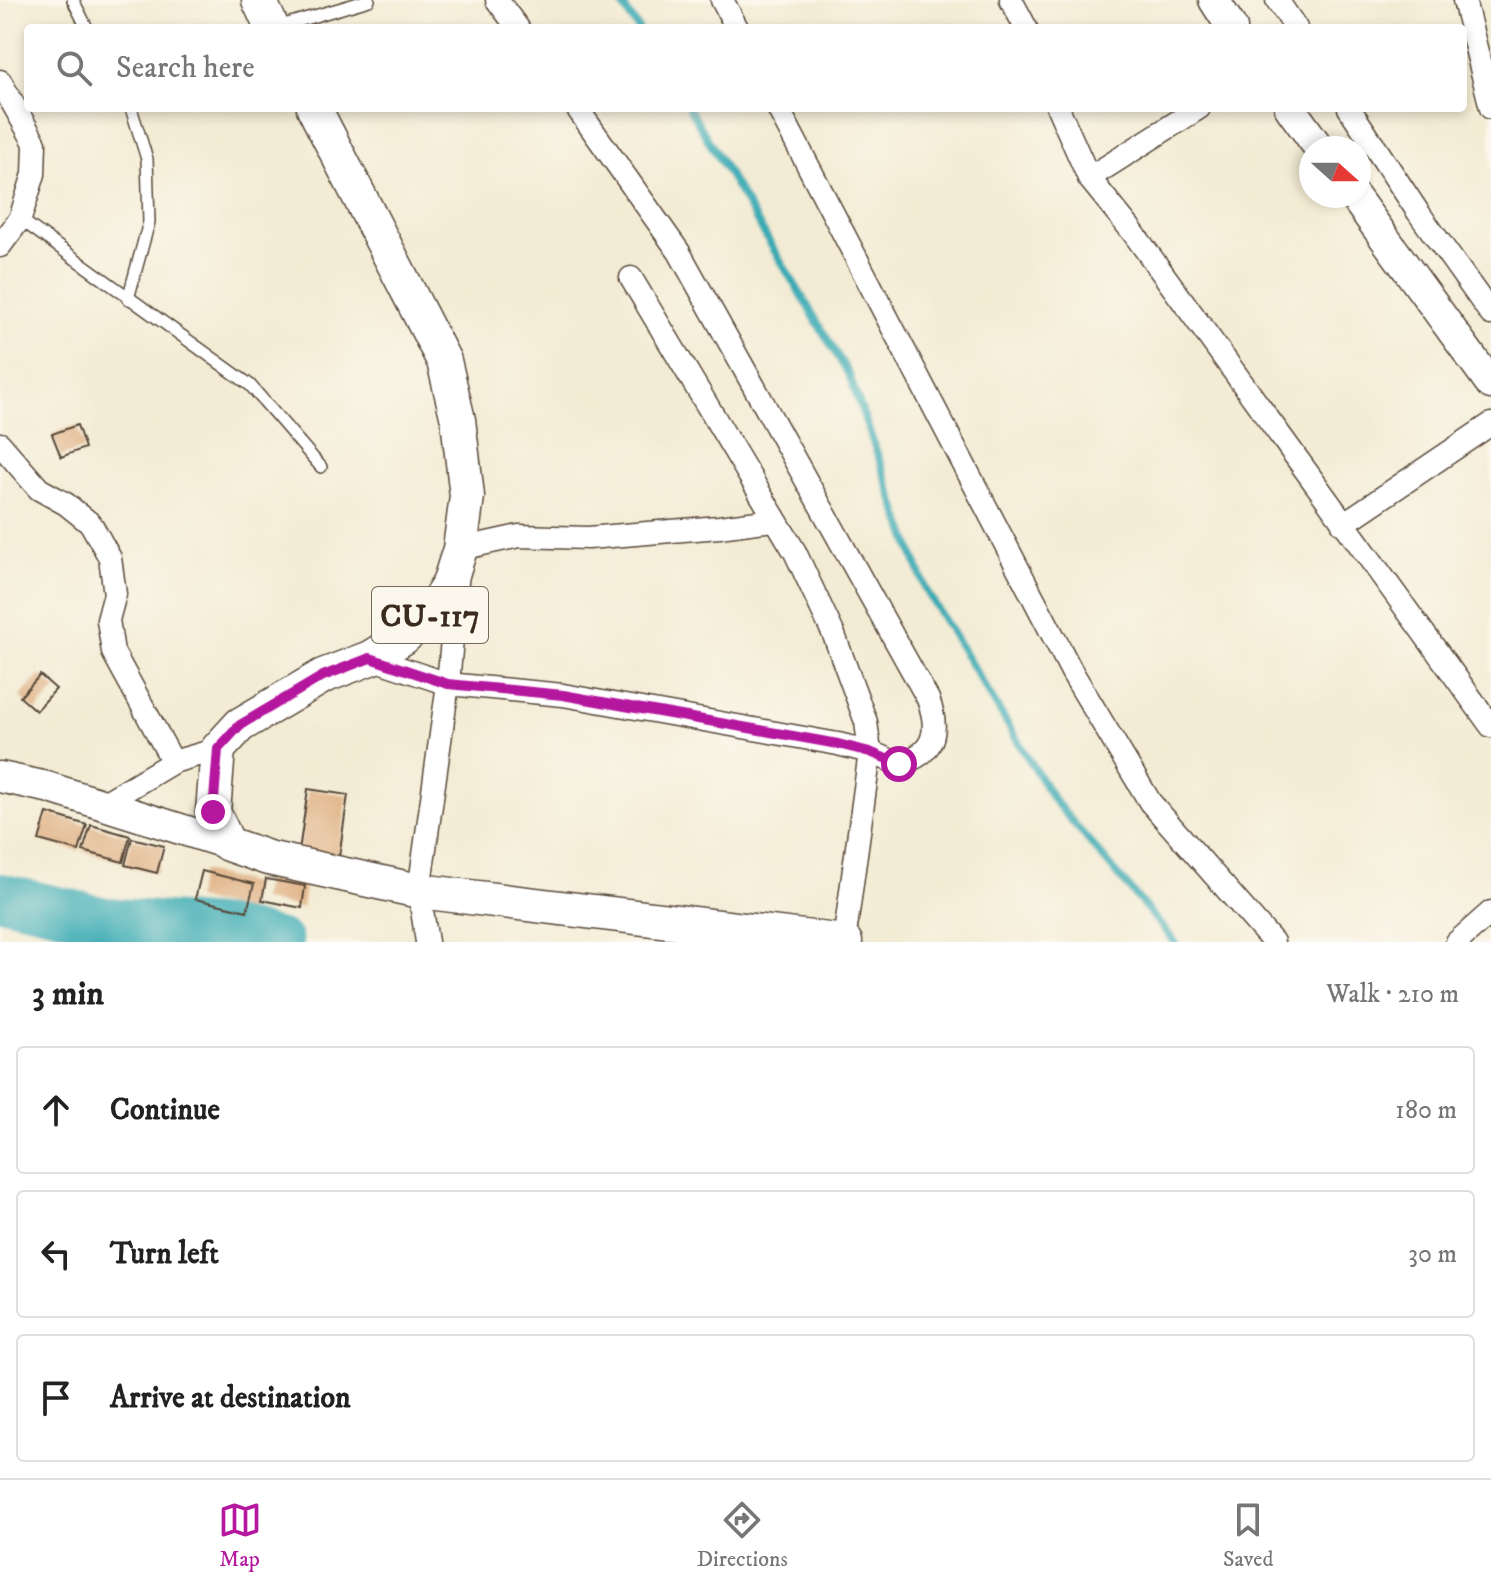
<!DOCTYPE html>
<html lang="en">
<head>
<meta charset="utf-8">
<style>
	:root { --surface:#fff; --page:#f2f2f2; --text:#222; --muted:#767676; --line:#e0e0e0; --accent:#b5179e }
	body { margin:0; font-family:"IM FELL DW Pica",serif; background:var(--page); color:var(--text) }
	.compass { position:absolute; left:1299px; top:136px; width:72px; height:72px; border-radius:50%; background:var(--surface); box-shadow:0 4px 12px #0003; rotate:111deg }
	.stop { position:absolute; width:24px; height:24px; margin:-18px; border:6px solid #b5179e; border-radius:50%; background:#fff }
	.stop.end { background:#b5179e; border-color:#fff; box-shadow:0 2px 8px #0008 }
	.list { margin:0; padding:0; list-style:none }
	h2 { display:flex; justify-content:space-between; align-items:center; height:104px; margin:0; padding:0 32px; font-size:34px }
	h2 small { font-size:26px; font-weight:400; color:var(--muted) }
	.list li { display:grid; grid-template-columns:52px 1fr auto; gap:24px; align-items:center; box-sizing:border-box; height:128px; margin:0 16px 16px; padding:0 16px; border:2px solid var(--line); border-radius:8px }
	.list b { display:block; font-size:30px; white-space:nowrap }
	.list em { font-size:26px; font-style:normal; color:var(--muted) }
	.icon { flex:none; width:44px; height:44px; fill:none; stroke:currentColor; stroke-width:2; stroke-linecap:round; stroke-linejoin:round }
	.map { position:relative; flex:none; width:1491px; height:942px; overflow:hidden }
	.search { position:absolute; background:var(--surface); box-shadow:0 4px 12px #0003; left:24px; right:24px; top:24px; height:88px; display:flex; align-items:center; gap:20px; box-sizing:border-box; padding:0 28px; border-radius:8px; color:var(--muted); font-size:30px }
	.sheet { height:536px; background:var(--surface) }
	nav { display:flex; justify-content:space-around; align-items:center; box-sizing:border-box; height:112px; border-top:2px solid var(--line); background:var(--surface); font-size:22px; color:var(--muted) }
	nav a { display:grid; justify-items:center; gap:4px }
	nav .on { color:var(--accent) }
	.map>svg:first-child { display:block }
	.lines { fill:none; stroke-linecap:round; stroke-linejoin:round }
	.stream { stroke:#39aab4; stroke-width:8 }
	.river { stroke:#39aab4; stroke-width:46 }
	.building { fill:#e1b68b }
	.lane-casing { stroke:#574739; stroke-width:14 }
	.street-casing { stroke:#574739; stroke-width:25 }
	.secondary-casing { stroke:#574739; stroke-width:33 }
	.primary-casing { stroke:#574739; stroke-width:37 }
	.lane { stroke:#fff; stroke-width:11 }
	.street { stroke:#fff; stroke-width:22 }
	.secondary { stroke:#fff; stroke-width:30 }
	.primary { stroke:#fff; stroke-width:34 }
	.route { stroke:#b5179e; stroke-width:10 }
	.labels { text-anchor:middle; stroke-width:6; stroke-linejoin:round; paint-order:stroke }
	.shield { fill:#fbf7ec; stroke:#75685c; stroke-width:2 }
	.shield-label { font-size:32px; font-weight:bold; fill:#3b2a1e }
</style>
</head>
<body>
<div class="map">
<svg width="1491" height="942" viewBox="0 0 1491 942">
	<rect width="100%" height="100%" fill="#fbf7ec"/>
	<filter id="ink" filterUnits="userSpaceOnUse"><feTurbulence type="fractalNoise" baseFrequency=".0125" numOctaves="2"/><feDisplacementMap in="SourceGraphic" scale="16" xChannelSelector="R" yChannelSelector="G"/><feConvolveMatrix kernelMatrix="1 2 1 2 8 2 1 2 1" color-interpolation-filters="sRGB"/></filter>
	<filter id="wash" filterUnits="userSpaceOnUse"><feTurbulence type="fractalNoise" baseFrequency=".006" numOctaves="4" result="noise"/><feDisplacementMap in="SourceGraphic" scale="32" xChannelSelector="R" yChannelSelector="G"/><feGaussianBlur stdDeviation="1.8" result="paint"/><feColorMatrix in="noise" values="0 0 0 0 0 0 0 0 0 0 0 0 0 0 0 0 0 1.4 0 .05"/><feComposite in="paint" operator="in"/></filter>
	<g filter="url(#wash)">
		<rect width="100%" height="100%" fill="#f3ebd3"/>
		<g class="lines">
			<g class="stream">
				<polyline points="619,0 638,28"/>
				<polyline points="689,108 849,375 926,590 1053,799 1175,942"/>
			</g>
			<polyline class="river" points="0,896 105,920 231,930 280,942"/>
		</g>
		<g id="blocks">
			<g class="building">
				<polygon points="77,425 85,448 61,457 52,434"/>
				<polygon points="40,675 56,689 36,711 20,697"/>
				<polygon points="308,789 348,795 339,857 299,851"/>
				<polygon points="47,813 87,825 79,851 39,840"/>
				<polygon points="91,825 130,836 123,862 83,851"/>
				<polygon points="132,838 164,846 157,873 125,865"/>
				<polygon points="202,871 254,884 247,911 195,899"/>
				<polygon points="266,879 305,886 302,908 262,900"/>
			</g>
		</g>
	</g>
	<g filter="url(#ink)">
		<use href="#blocks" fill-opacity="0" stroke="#574739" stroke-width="2"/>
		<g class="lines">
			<g class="lane-casing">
				<g id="lane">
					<polyline points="73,0 87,28"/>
					<polyline points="274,28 369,0"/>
					<polyline points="20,219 250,385 321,467"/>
					<polyline points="128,299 149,222 147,159 131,108"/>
				</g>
			</g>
			<g class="street-casing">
				<g id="street">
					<polyline points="497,0 518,28"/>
					<polyline points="722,0 737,28"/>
					<polyline points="1011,0 1026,28"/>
					<polyline points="1277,0 1296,28"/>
					<polyline points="1464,0 1491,108"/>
					<polyline points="0,81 35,143 34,174 20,219 0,246"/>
					<polyline points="778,108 1072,672 1150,802 1273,942"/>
					<polyline points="1058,108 1089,178 1132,231 1491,726"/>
					<polyline points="1349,108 1418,212 1491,314"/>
					<polyline points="1089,178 1199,108"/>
					<polyline points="631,278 795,552 834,635 866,722 870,752 844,942"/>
					<polyline points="0,444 39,489 66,504 91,524 110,558 115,594 108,620 113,652 173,762"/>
					<polyline points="1343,524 1491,424"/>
					<path d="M370 658 448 684 563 695 838 744 870 752 899 764C935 754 940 731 928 699L679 252 577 108"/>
					<polyline points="101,805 173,762 218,749"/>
					<polyline points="427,942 419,891 448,684 460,549 519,536 588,538 719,527 773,520"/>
					<polyline points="1457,942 1491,912"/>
				</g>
			</g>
			<g class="secondary-casing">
				<g id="secondary">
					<polyline points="1214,0 1232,28"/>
					<polyline points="1290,108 1319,148"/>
					<polyline points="1354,196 1491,384"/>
					<polyline points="0,777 47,787 228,844"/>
				</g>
			</g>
			<g class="primary-casing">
				<g id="primary">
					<polyline points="259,0 272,28"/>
					<polyline points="314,108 444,361 458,420 467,496 460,549 449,584 430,614 404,637 370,658 323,676 240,725 218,749 213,812 228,844 268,858 419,891 845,942"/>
				</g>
			</g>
			<use href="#lane" class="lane"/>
			<use href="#street" class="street"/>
			<use href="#secondary" class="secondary"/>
			<use href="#primary" class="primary"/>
		</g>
	</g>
	<g class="lines" filter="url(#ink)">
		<polyline class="route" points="213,812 218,749 240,725 323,676 370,658 448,684 563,695 838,744 870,752 899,764"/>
	</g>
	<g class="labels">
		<rect class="shield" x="372" y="587" width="116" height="56" rx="6"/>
		<g class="shield-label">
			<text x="430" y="626">CU-117</text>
		</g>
	</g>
</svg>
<svg class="compass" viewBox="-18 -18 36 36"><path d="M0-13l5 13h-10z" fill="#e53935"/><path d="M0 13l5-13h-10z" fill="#767676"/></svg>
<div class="stop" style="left:899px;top:764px"></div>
<div class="stop end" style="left:213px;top:812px"></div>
<div class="search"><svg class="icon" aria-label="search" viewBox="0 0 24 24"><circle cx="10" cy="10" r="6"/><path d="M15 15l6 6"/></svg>Search here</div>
</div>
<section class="sheet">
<h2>3 min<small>Walk · 210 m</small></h2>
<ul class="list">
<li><svg class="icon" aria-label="ahead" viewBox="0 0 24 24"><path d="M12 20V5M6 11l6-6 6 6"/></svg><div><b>Continue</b></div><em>180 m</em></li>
<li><svg class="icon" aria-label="left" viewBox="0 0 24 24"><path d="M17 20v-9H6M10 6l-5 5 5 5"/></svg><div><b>Turn left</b></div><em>30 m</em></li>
<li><svg class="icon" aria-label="arrive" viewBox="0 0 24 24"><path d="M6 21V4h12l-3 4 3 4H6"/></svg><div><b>Arrive at destination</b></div></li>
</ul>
</section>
<nav>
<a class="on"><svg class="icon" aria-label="map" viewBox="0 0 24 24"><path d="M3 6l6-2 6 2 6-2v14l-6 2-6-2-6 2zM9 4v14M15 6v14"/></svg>Map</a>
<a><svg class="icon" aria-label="directions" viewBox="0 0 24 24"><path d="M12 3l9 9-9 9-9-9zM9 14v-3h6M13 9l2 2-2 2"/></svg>Directions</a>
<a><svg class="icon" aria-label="saved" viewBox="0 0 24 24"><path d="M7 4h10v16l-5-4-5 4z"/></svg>Saved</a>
</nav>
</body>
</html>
